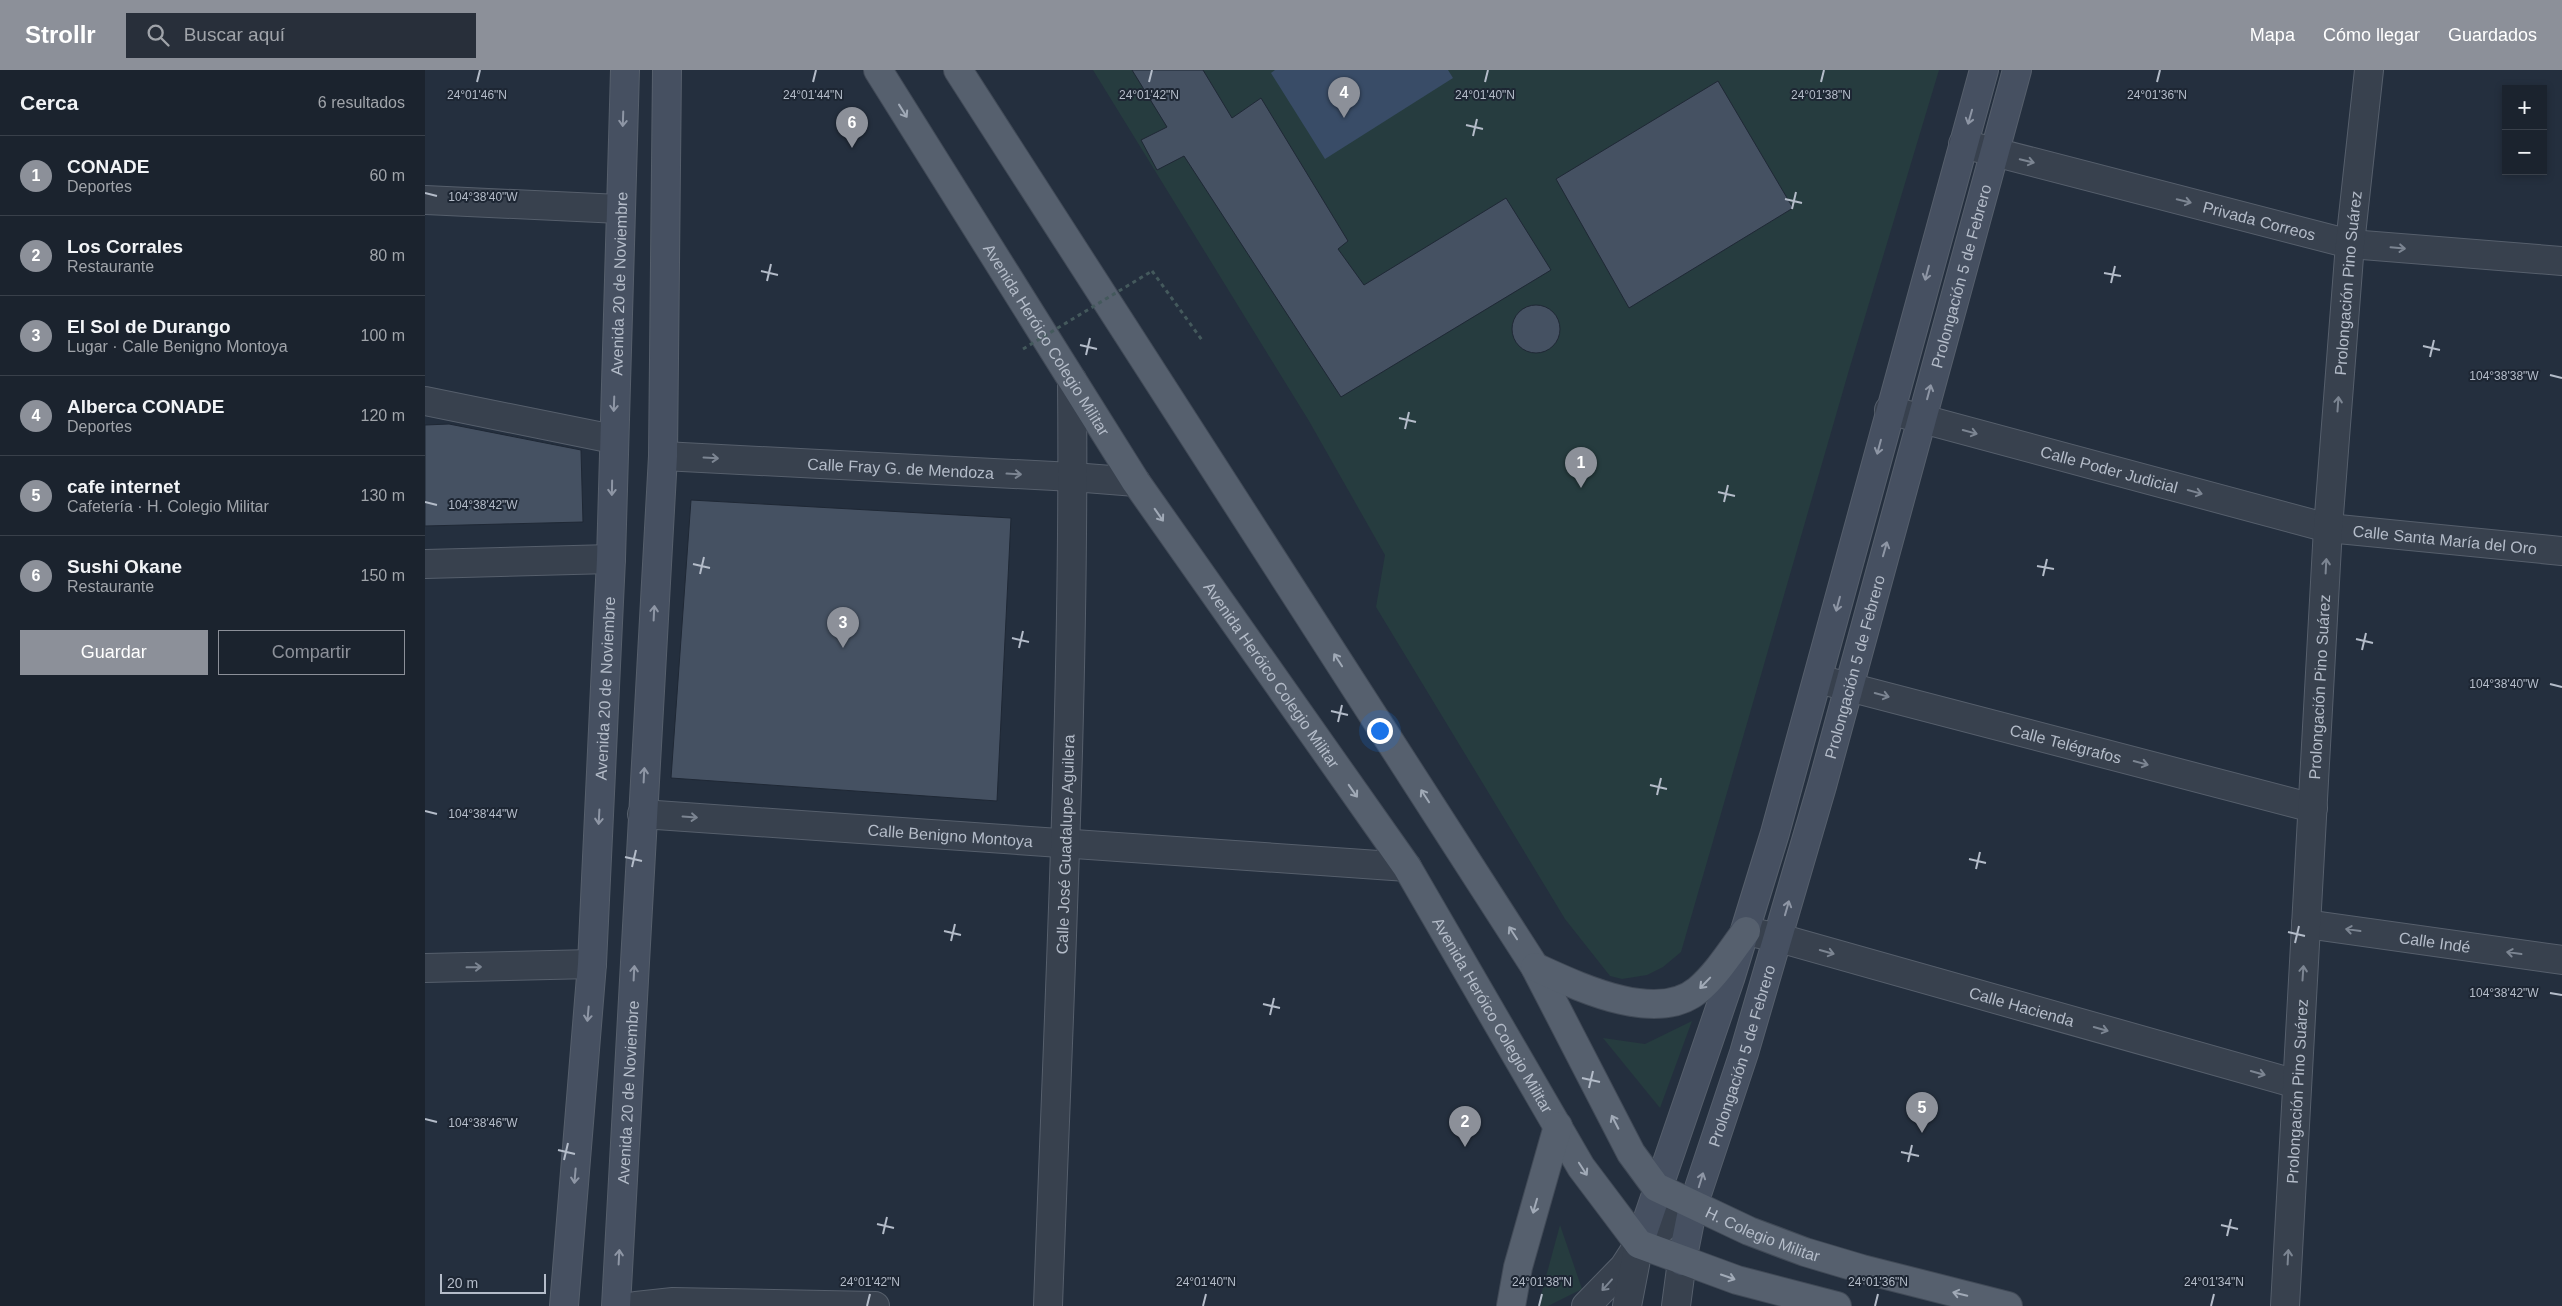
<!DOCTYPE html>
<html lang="es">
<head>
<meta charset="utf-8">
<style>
	:root { --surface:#1b232e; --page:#282f3a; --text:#f1f3f6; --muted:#a0a4aa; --line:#39404a; --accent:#8c9099 }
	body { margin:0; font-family:Arial,sans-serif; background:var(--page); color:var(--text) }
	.controls { position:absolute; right:15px; top:15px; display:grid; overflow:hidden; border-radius:0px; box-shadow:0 2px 8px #0003 }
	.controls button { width:45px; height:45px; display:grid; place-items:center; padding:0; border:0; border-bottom:1px solid var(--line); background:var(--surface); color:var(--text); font:25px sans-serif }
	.scale { position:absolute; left:15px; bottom:12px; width:106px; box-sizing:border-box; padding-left:5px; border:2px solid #b4bcc9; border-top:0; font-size:14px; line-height:18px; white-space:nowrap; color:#b4bcc9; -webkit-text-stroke:4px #1d2633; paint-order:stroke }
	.you { position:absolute; left:954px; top:660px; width:18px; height:18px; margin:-12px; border:4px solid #fff; border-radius:50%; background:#1a73e8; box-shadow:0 0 0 8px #1a73e833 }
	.badge { display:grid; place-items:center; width:32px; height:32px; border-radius:50%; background:var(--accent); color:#fff; font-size:16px; font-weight:700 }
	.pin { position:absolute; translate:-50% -41px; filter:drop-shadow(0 1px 2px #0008) }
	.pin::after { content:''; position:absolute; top:26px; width:18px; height:15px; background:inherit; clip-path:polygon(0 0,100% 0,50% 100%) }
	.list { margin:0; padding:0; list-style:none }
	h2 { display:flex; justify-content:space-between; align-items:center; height:65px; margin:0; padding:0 20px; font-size:21px }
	h2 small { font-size:16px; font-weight:400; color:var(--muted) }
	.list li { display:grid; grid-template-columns:32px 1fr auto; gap:15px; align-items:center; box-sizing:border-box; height:80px; padding:0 20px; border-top:1px solid var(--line) }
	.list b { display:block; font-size:19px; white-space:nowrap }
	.list p { margin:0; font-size:16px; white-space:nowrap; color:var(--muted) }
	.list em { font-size:16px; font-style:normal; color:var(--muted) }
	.actions { display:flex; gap:10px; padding:15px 20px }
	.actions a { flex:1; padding:11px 0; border:1px solid var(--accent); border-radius:0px; text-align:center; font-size:18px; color:var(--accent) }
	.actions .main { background:var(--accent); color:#fff }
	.icon { flex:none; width:28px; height:28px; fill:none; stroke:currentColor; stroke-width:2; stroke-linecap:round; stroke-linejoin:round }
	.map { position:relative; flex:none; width:2137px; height:1236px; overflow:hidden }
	header { display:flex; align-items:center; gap:30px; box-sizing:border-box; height:70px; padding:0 25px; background:var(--accent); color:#fff }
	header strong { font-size:24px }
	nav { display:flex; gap:28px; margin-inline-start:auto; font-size:18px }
	.search { width:350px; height:45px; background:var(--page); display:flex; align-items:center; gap:12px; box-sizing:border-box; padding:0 18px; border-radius:0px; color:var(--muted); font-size:19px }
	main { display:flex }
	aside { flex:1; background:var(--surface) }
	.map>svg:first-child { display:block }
	.green { fill:#263c3f }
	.water { fill:#394c67 }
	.building { fill:#455162; stroke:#1f2835 }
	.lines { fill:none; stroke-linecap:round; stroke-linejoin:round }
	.minor-casing { stroke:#565f6c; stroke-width:30 }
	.tertiary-casing { stroke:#565f6c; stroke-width:30 }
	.secondary-casing { stroke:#565f6c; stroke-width:30 }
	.primary-casing { stroke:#414a57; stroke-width:30 }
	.path { stroke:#44595c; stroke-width:3; stroke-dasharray:4 4; stroke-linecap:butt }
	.minor { stroke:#38414e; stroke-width:28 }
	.tertiary { stroke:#38414e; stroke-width:28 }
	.secondary { stroke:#465061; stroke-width:28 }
	.primary { stroke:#56606e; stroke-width:28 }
	.path-bridge { stroke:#44595c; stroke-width:3; stroke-dasharray:4 4; stroke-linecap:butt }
	.oneway { stroke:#a1aab7 }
	.oneway2 { stroke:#8e96a5 }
	.oneway3 { stroke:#7c8592 }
	.ticks { fill:none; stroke:#b4bcc9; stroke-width:2 }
	.labels { text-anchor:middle; stroke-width:4; stroke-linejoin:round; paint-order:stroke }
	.street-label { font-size:16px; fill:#b4bcc9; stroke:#1d2633 }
	.ticks-label { font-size:12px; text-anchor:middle; fill:#b4bcc9; stroke:#1d2633; stroke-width:4; stroke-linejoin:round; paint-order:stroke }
</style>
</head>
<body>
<header>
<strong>Strollr</strong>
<div class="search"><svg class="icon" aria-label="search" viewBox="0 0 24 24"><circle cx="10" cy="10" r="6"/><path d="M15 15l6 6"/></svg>Buscar aquí</div>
<nav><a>Mapa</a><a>Cómo llegar</a><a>Guardados</a></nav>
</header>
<main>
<aside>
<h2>Cerca<small>6 resultados</small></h2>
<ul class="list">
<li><span class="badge">1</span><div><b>CONADE</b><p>Deportes</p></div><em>60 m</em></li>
<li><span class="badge">2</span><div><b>Los Corrales</b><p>Restaurante</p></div><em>80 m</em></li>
<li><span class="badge">3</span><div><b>El Sol de Durango</b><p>Lugar · Calle Benigno Montoya</p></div><em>100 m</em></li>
<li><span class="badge">4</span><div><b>Alberca CONADE</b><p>Deportes</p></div><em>120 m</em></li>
<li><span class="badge">5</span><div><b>cafe internet</b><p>Cafetería · H. Colegio Militar</p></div><em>130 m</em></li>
<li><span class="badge">6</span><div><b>Sushi Okane</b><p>Restaurante</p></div><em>150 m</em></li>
</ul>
<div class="actions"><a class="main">Guardar</a><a>Compartir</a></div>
</aside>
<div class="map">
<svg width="2137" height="1236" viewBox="0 0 2137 1236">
	<rect width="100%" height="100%" fill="#242f3e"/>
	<g class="green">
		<polygon points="668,0 1514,0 1424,300 1256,882 1238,897 1222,905 1197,909 1185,906 1140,849 951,537 960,485 884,351"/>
		<polygon points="1267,951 1235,1038 1178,968 1220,974"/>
		<polygon points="1135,1155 1157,1219 1123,1236 1113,1236"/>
	</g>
	<polygon class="water" points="850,0 1023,0 1028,8 900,89 846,3"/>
	<g class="building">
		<polygon points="707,0 778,0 807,48 836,28 923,171 913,179 939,215 1081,128 1126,200 916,327 759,86 732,100 716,70 742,57"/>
		<polygon points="1293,11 1368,138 1204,238 1131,109"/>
		<circle cx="1111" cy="259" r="24"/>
		<polygon points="24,354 156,380 158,452 0,456 0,355"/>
		<polygon points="266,430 586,448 572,731 246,708"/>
	</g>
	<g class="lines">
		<g class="minor-casing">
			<g id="minor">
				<path id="s1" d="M1538 74 1925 174 2137 191"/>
				<polyline points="0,130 195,139"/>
				<polyline points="0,331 188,369"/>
				<path id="s2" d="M1464 340 1903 458 2137 481"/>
				<path id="s3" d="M238 386 648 407 711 412"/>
				<polyline points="0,494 186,489"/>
				<path id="s4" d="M1393 609 1888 738"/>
				<path id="s5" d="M217 744 982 797"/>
				<path id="s6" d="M1321 861 1354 868 1872 1014"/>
				<polyline points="0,898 167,894"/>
				<polyline points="211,1236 248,1232 450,1236"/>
				<path id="s7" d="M623 1236C634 928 650 619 647 310"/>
				<polyline points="1161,1236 1199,1197 1214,1174 1268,1136"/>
			</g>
		</g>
		<g class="tertiary-casing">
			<g id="tertiary">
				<path id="s8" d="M1881 854 2137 890"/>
				<polyline points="1202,1236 1214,1174"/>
				<polyline points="1251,1236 1257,1191"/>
				<path id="s9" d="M1860 1236 1903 458 1925 174 1944 0"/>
			</g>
		</g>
		<g class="secondary-casing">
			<g id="secondary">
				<polyline points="1214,1174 1305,909 1350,763 1559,0"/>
				<path id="s10" d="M1257 1191 1268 1136 1319 983 1397 716 1592 0"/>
				<path id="s11" d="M139 1236 167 894 186 489 200 0"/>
				<path id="s12" d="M191 1236 238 386 242 0"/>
			</g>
		</g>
		<g class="primary-casing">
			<g id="primary">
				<path id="s13" d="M453 0 711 412 982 797 1156 1097 1214 1174 1312 1210 1412 1236"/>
				<path id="s14" d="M533 0 1110 897 1206 1083 1231 1117 1324 1161 1380 1182 1437 1199 1583 1236"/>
				<path d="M1110 897C1152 916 1231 955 1273 920 1292 904 1306 881 1321 861"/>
				<polyline points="1086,1236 1093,1197 1133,1056"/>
			</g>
		</g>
		<polyline class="path" points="727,201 777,270"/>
		<use href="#minor" class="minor"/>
		<use href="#tertiary" class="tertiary"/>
		<use href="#secondary" class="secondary"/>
		<use href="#primary" class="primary"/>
		<polyline class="path-bridge" points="598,279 727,201"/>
	</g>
	<defs><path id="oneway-shaft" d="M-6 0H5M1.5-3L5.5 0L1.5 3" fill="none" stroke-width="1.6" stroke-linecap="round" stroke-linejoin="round" transform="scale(1.25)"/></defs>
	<g class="oneway">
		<use href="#oneway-shaft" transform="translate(478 41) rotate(58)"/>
		<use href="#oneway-shaft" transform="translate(734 445) rotate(55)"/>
		<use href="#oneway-shaft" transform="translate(913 590) rotate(-123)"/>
		<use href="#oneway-shaft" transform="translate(928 721) rotate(55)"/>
		<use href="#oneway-shaft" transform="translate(1000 726) rotate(-123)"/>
		<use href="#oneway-shaft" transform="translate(1088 863) rotate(-123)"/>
		<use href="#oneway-shaft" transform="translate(1280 913) rotate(134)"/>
		<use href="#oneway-shaft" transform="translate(1190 1052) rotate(-117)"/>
		<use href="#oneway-shaft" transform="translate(1158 1099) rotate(57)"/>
		<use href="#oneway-shaft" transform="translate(1110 1136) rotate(106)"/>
		<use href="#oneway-shaft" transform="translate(1303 1207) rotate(19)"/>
		<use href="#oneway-shaft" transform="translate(1535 1224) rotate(-166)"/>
	</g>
	<g class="oneway2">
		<use href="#oneway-shaft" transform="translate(1545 47) rotate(106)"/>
		<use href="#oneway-shaft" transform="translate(198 49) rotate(92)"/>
		<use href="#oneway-shaft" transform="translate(1502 203) rotate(105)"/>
		<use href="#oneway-shaft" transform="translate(1504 322) rotate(-75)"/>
		<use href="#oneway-shaft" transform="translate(189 334) rotate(92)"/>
		<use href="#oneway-shaft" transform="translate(1454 377) rotate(105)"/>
		<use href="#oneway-shaft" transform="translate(187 418) rotate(91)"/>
		<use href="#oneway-shaft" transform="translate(1460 479) rotate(-74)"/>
		<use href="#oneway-shaft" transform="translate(1413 534) rotate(105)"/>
		<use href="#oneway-shaft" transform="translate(229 543) rotate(-87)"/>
		<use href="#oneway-shaft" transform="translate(219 705) rotate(-87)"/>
		<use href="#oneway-shaft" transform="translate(174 747) rotate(93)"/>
		<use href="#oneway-shaft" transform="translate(1362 838) rotate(-74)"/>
		<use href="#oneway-shaft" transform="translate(209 903) rotate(-87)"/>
		<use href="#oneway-shaft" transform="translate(163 944) rotate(95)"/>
		<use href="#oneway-shaft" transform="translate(150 1106) rotate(95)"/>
		<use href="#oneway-shaft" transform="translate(1276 1110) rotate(-73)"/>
		<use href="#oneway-shaft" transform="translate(194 1187) rotate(-87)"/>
	</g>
	<g class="oneway3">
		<use href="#oneway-shaft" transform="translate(1602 91) rotate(14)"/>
		<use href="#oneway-shaft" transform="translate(1759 131) rotate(14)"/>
		<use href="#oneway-shaft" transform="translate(1973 178) rotate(5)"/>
		<use href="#oneway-shaft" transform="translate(1913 334) rotate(-86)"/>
		<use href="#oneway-shaft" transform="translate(1545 362) rotate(15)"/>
		<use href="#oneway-shaft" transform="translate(286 388) rotate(3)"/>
		<use href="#oneway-shaft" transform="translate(589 404) rotate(3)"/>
		<use href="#oneway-shaft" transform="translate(1770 422) rotate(15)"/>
		<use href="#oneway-shaft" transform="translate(1901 496) rotate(-87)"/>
		<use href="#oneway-shaft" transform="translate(1457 625) rotate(15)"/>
		<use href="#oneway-shaft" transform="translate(1716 693) rotate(15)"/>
		<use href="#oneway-shaft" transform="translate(265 747) rotate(4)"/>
		<use href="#oneway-shaft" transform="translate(1928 860) rotate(-172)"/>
		<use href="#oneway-shaft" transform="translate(1402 882) rotate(16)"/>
		<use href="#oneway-shaft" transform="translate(2089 883) rotate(-172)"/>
		<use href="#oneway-shaft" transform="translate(49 897) rotate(-1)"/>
		<use href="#oneway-shaft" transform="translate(1878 903) rotate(-86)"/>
		<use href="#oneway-shaft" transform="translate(1676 959) rotate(16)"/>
		<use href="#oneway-shaft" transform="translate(1833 1003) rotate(16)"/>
		<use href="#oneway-shaft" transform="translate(1863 1187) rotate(-87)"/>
		<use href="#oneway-shaft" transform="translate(1182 1215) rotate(132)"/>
	</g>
	<path class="ticks" d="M52 12 55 0M388 12 391 0M724 12 727 0M1060 12 1063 0M1396 12 1399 0M1732 12 1735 0M1041 55 1058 59M1048 66 1052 49M0 123 12 126M1360 129 1377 133M1367 139 1371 122M336 201 353 205M1679 203 1696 206M342 211 346 194M1686 213 1690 196M655 275 672 279M1998 276 2015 280M661 285 665 268M2005 287 2009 270M2125 305 2137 308M974 348 991 352M980 359 984 342M1293 422 1310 426M0 432 12 435M1299 432 1303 415M268 494 285 498M1612 496 1629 499M275 504 279 487M1618 506 1622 489M587 568 604 572M1931 569 1948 573M594 578 598 561M1937 580 1941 563M2125 614 2137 617M906 641 923 645M913 652 917 635M1225 715 1242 719M1232 725 1236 708M0 741 12 744M200 787 217 791M1544 789 1561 793M207 797 211 780M1551 799 1555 782M519 861 536 865M1863 862 1880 866M526 871 530 854M1870 873 1874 856M2125 923 2137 925M838 934 855 938M845 945 849 928M1157 1008 1175 1012M1164 1018 1168 1001M0 1049 12 1052M133 1080 150 1084M1476 1082 1494 1086M139 1090 143 1073M1483 1092 1487 1075M452 1154 469 1158M1796 1155 1813 1159M458 1164 462 1147M1802 1166 1806 1149M442 1236 445 1224M778 1236 781 1224M1114 1236 1117 1224M1450 1236 1453 1224M1786 1236 1789 1224"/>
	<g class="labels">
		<g class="street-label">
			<text dy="6" stroke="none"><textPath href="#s1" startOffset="306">Privada Correos</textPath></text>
			<text dy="6" stroke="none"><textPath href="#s10" startOffset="1024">Prolongación 5 de Febrero</textPath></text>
			<text dy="6" stroke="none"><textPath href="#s9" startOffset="1025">Prolongación Pino Suárez</textPath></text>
			<text dy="6" stroke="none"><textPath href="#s11" startOffset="1024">Avenida 20 de Noviembre</textPath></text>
			<text dy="6" stroke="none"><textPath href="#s13" startOffset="318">Avenida Heróico Colegio Militar</textPath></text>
			<text dy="6" stroke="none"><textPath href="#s3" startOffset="238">Calle Fray G. de Mendoza</textPath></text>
			<text dy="6" stroke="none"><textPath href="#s2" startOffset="228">Calle Poder Judicial</textPath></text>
			<text dy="6" stroke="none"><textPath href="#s2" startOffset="572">Calle Santa María del Oro</textPath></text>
			<text dy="6" stroke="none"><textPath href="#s10" startOffset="619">Prolongación 5 de Febrero</textPath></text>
			<text dy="6" stroke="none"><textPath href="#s13" startOffset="722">Avenida Heróico Colegio Militar</textPath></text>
			<text dy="6" stroke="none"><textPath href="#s9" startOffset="620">Prolongación Pino Suárez</textPath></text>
			<text dy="6" stroke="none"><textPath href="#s11" startOffset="619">Avenida 20 de Noviembre</textPath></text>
			<text dy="6" stroke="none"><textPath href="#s4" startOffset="256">Calle Telégrafos</textPath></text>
			<text dy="6" stroke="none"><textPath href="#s5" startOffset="309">Calle Benigno Montoya</textPath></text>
			<text dy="6" stroke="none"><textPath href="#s7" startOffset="462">Calle José Guadalupe Aguilera</textPath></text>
			<text dy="6" stroke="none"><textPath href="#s8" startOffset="130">Calle Indé</textPath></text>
			<text dy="6" stroke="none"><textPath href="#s6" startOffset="286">Calle Hacienda</textPath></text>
			<text dy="6" stroke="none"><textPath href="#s13" startOffset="1128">Avenida Heróico Colegio Militar</textPath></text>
			<text dy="6" stroke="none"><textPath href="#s10" startOffset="214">Prolongación 5 de Febrero</textPath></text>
			<text dy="6" stroke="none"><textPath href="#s9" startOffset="215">Prolongación Pino Suárez</textPath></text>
			<text dy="6" stroke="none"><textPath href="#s12" startOffset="214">Avenida 20 de Noviembre</textPath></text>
			<text dy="6" stroke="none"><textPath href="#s14" startOffset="1435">H. Colegio Militar</textPath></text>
		</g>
	</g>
	<g class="ticks-label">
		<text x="388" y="29">24°01'44"N</text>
		<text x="724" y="29">24°01'42"N</text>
		<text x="1060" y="29">24°01'40"N</text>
		<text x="1396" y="29">24°01'38"N</text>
		<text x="1732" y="29">24°01'36"N</text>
		<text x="52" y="29">24°01'46"N</text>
		<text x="58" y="131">104°38'40"W</text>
		<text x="2079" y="310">104°38'38"W</text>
		<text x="58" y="439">104°38'42"W</text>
		<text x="2079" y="618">104°38'40"W</text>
		<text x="58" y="748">104°38'44"W</text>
		<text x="2079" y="927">104°38'42"W</text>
		<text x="58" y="1057">104°38'46"W</text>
		<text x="445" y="1216">24°01'42"N</text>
		<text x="781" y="1216">24°01'40"N</text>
		<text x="1117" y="1216">24°01'38"N</text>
		<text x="1453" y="1216">24°01'36"N</text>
		<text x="1789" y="1216">24°01'34"N</text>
	</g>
</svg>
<div class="controls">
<button>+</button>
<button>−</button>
</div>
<div class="scale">20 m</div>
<div class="you"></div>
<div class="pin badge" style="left:1156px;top:418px">1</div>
<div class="pin badge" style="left:1040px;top:1077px">2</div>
<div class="pin badge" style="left:418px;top:578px">3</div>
<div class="pin badge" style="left:919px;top:48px">4</div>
<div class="pin badge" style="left:1497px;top:1063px">5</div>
<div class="pin badge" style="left:427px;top:78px">6</div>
</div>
</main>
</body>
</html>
